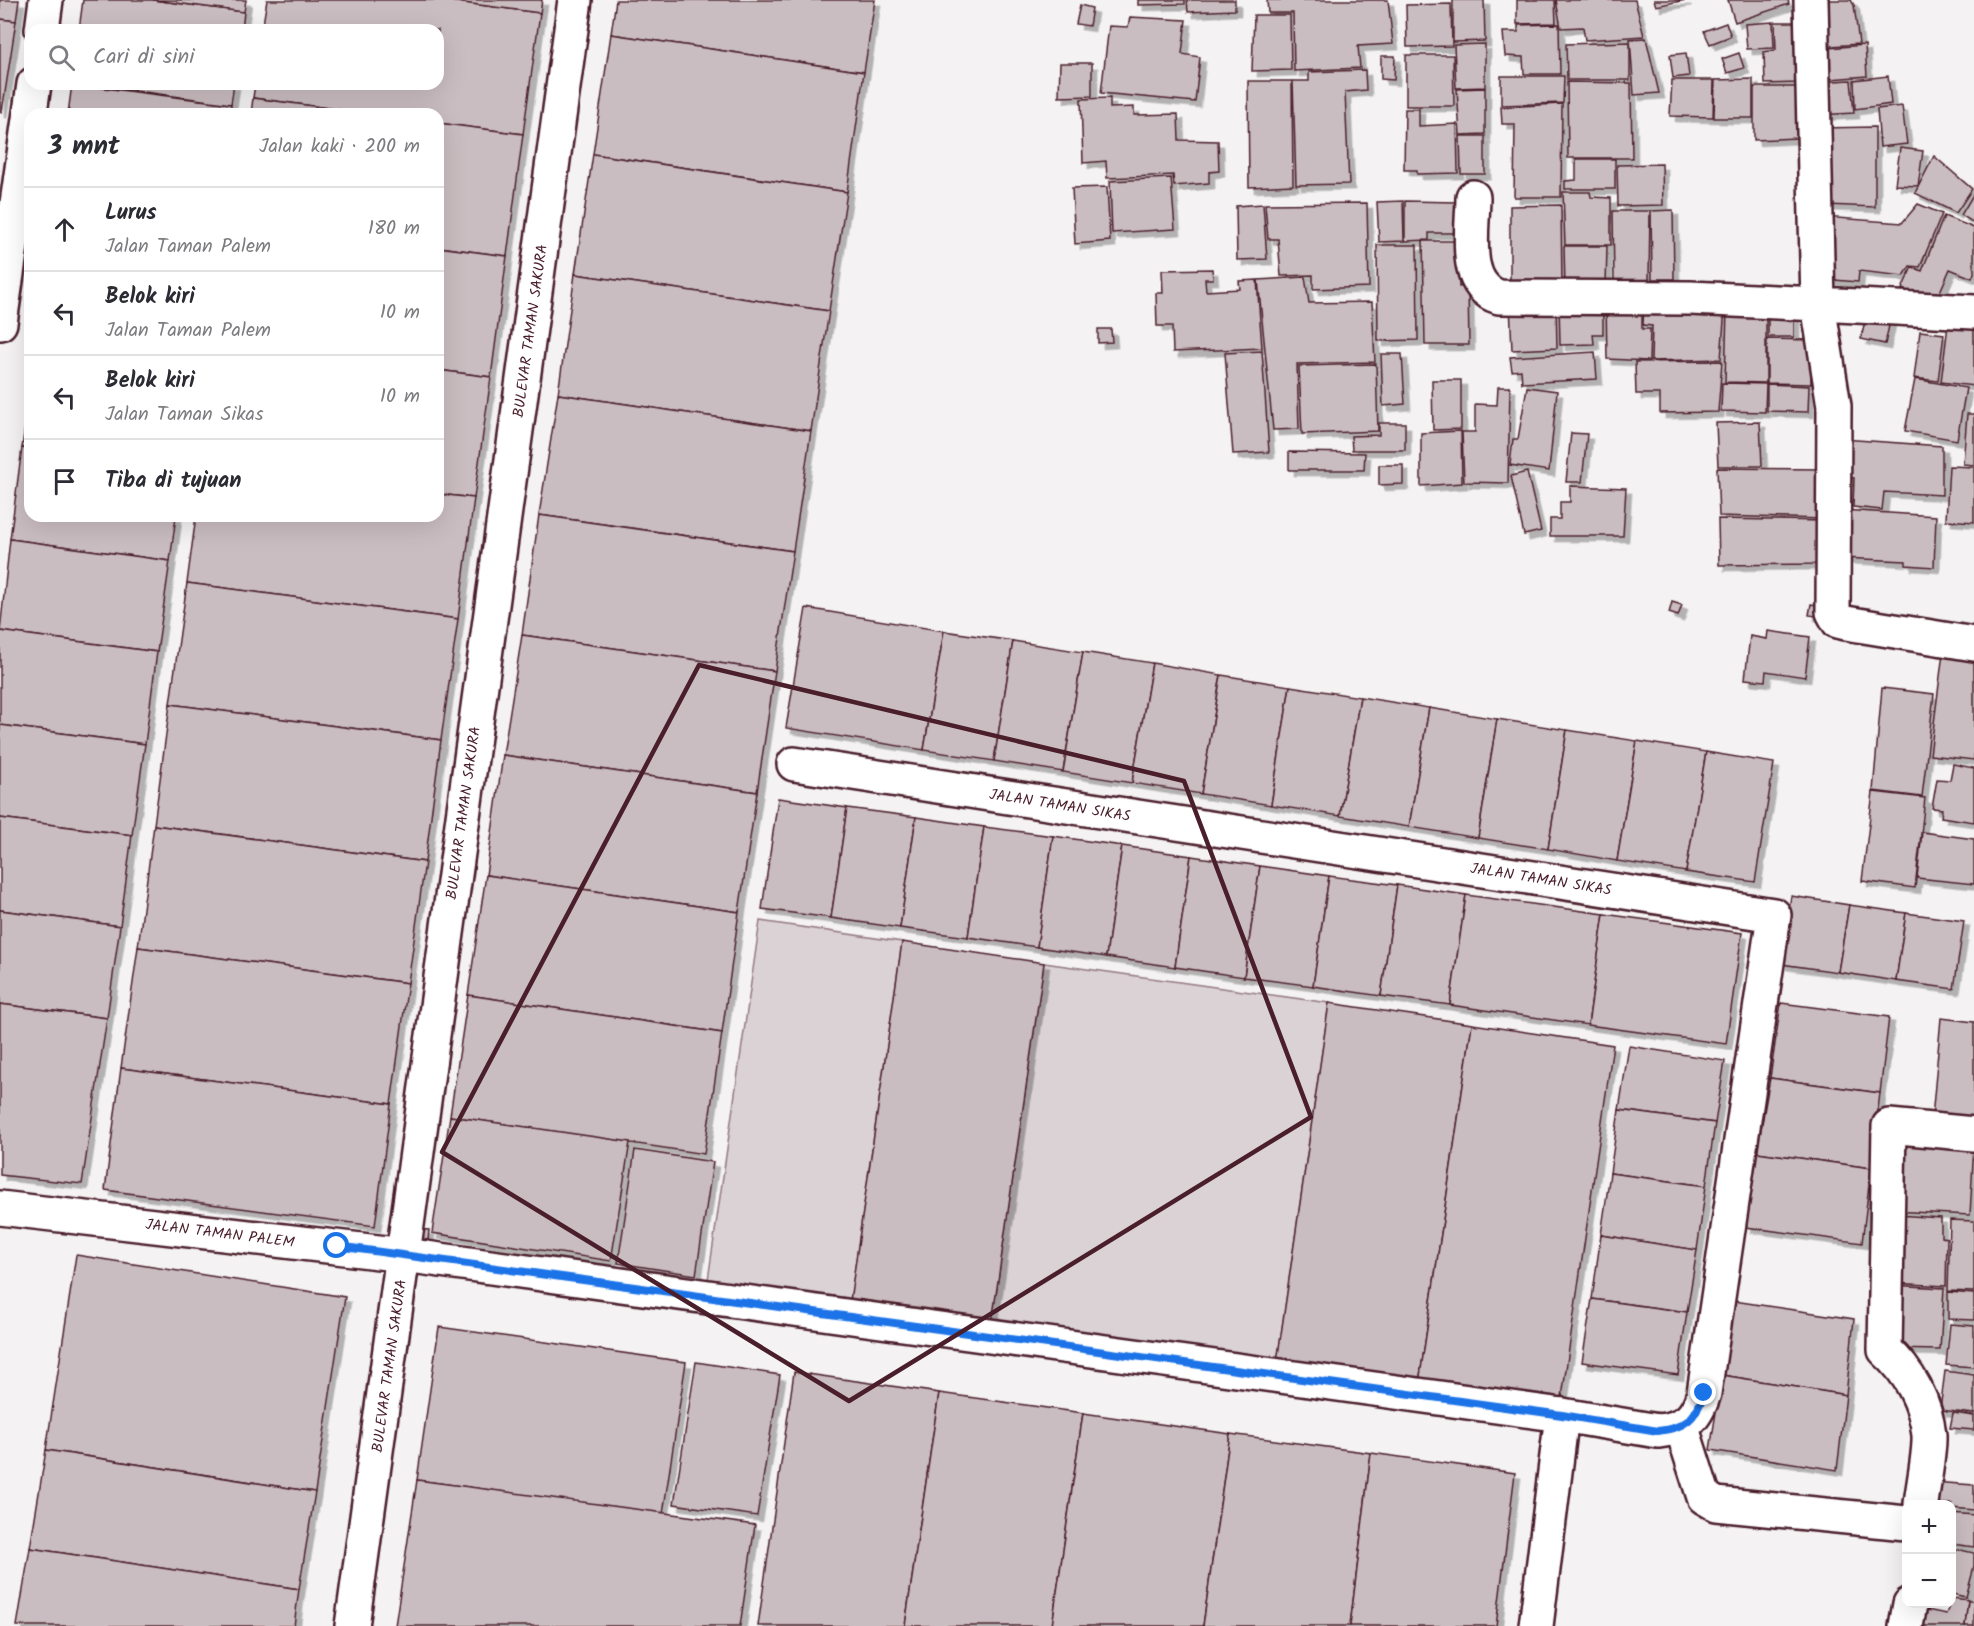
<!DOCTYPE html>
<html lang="id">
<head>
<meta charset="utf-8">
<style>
	:root { --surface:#fff; --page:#f2f2f3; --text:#2b2b33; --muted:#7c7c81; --line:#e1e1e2 }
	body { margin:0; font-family:Kalam,sans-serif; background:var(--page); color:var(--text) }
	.controls { position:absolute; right:18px; bottom:18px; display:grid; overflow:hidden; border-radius:12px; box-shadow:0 6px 24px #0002 }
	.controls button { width:54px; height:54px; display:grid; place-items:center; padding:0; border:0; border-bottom:2px solid var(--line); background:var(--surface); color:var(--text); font:30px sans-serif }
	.stop { position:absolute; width:18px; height:18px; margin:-14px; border:4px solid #1a73e8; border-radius:50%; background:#fff }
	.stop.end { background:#1a73e8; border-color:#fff; box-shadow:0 2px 6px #0008 }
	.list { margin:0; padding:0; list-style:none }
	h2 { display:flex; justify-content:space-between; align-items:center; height:78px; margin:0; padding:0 24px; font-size:26px }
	h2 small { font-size:20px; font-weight:400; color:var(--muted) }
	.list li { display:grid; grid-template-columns:39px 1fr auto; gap:18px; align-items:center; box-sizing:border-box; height:84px; padding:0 24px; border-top:2px solid var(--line) }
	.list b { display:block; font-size:22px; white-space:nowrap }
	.list p { margin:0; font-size:20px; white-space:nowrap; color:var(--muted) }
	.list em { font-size:20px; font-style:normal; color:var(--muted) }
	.icon { flex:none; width:33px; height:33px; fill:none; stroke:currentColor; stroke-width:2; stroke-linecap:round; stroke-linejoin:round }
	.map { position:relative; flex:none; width:1974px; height:1626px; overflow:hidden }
	.search { position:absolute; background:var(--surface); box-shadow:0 6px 24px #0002; left:24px; top:24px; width:420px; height:66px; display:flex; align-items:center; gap:15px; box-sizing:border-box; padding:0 21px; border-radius:18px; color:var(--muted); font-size:22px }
	.panel { position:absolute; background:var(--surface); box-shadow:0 6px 24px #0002; left:24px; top:108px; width:420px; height:414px; border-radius:18px }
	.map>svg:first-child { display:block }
	.green { fill:#dbd2d5; stroke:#927880; stroke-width:1.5 }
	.building { fill:#cabdc1; stroke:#4a1f2b; stroke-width:1.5; filter:url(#shadow) }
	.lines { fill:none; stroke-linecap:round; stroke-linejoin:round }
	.street-casing { stroke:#4a1f2b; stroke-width:38 }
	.street { stroke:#fff; stroke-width:33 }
	.route { stroke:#1a73e8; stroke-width:8 }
	.marked { fill:none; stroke:#4a1f2b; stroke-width:4.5; stroke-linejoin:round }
	.labels { text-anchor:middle; stroke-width:4.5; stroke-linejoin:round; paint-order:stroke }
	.street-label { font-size:15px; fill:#4a1f2b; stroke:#fff }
</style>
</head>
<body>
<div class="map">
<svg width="1974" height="1626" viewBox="0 0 1974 1626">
	<defs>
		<filter id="shadow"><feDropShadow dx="5.5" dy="5.5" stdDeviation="0" flood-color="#0004"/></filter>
	</defs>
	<rect width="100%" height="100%" fill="#f4f2f2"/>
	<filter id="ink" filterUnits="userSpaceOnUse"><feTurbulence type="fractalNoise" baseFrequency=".0167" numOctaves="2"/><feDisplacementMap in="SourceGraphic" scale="12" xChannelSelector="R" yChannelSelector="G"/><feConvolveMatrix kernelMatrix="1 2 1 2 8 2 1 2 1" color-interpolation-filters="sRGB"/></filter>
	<g filter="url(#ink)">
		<g class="green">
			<polygon points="760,921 902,942 850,1301 708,1280"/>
			<polygon points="1044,963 1329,1003 1277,1362 992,1322"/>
		</g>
		<g class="building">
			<polygon points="0,0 19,0 16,21 0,19"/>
			<polygon points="83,0 153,0 244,12 242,30 79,30"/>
			<polygon points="153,0 246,0 244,12"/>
			<polygon points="267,0 442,0 540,13 523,134 438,123 438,114 373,114 253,98 255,84 438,84 438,30 262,30"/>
			<polygon points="442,0 542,0 540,13"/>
			<polygon points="616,0 875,0 864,72 611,34"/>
			<polygon points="1138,0 1185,0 1185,4 1138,5"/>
			<polygon points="1187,0 1235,0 1235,10 1188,12"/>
			<polygon points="1267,0 1388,0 1393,44 1358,46 1360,68 1294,71 1293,13 1268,13"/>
			<polygon points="1453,0 1484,0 1485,41 1453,42"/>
			<polygon points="1517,0 1555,0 1556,23 1517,24"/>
			<polygon points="1556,0 1635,0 1644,36 1585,40 1583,27 1561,28"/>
			<polygon points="1654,0 1686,0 1656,6"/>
			<polygon points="1728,0 1788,0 1789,4 1735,22"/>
			<polygon points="1815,0 1851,0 1854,5 1859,44 1816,47"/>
			<polygon points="1451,4 1452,46 1407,47 1406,5"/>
			<polygon points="1080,5 1092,8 1089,26 1076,24"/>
			<polygon points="1254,15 1290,15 1291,70 1252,71"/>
			<polygon points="1130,17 1186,20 1182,54 1200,57 1195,102 1101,93 1109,26 1128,27"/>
			<polygon points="0,19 16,21 2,112 0,112"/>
			<polygon points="1773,22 1774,48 1747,49 1745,24"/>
			<polygon points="1775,22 1795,22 1797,83 1765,84 1764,52 1776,50"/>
			<polygon points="1726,23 1731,36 1710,44 1704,31"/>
			<polygon points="1559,24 1560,74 1524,74 1523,57 1505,56 1503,32 1518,32 1518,25"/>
			<polygon points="611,34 864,72 847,192 593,154"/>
			<polygon points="1646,38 1659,93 1634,95 1630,39"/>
			<polygon points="1630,42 1630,80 1567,80 1566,44"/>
			<polygon points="1485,44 1485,87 1456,88 1454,45"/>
			<polygon points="1865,45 1867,76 1818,80 1816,49"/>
			<polygon points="1686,53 1689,76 1673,78 1670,55"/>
			<polygon points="1739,53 1744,68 1727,73 1722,59"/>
			<polygon points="1406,55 1453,55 1454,106 1406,106"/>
			<polygon points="1381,56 1395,56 1394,80 1381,79"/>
			<polygon points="1060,63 1092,63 1092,96 1059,97"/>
			<polygon points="1365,70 1366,90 1345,92 1349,184 1296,185 1293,81 1309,81 1309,72"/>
			<polygon points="1501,76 1564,76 1563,103 1501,105"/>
			<polygon points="1888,76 1891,104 1855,109 1854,80"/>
			<polygon points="1753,79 1753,118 1714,118 1715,80"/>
			<polygon points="1672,80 1714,80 1713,117 1670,116"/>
			<polygon points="1851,80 1854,113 1818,115 1817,82"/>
			<polygon points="1248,81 1292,81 1293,185 1249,187"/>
			<polygon points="1567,82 1631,83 1632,158 1568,158"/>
			<polygon points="72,84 231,104 230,114 68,114"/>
			<polygon points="87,84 234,84 231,104"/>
			<polygon points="1754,87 1796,87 1797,138 1754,140"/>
			<polygon points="1485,88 1485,134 1460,135 1457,89"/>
			<polygon points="253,98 373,114 251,114"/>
			<polygon points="1110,98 1110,108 1134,107 1134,115 1178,114 1179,140 1218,141 1219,171 1209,172 1209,183 1174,186 1173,175 1107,178 1106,161 1083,163 1081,99"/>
			<polygon points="1562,104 1561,197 1514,197 1515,124 1502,124 1501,107"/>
			<polygon points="1902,106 1907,144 1880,147 1877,109"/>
			<polygon points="1405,109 1419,109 1419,126 1457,124 1458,173 1417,174 1417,170 1404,170"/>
			<polygon points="438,123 523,134 507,256 438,247"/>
			<polygon points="1875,127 1875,207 1826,205 1820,128"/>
			<polygon points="1460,136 1485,136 1485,174 1461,174"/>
			<polygon points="1900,148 1923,151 1918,186 1895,185"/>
			<polygon points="593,154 847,192 829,311 575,274"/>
			<polygon points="1934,156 1972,189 1956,213 1915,193"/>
			<polygon points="1576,159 1615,159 1615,189 1565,189 1565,181 1576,180"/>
			<polygon points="1662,164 1663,205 1618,206 1617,165"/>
			<polygon points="1171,178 1175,229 1112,233 1110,181"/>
			<polygon points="1107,187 1110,241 1075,244 1072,188"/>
			<polygon points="1563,192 1590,192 1591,197 1611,198 1611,245 1565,245"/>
			<polygon points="1974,193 1974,223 1961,215"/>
			<polygon points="1403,201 1404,241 1379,242 1377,202"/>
			<polygon points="1405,201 1456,202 1461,233 1429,233 1429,240 1405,241"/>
			<polygon points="1367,203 1369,287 1313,289 1313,275 1281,276 1278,239 1268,239 1265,204"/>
			<polygon points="1263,204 1267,259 1237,260 1236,206"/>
			<polygon points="1918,204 1942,214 1920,267 1910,266 1904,276 1859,271 1858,282 1822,279 1824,217 1902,223"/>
			<polygon points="1561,205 1562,286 1510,285 1510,206"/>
			<polygon points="1673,210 1674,279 1652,279 1651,211"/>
			<polygon points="1613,211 1650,211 1649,281 1614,281"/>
			<polygon points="1944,216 1974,228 1974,273 1972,278 1950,269 1935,303 1902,289 1912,267 1922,271"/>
			<polygon points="1423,241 1457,241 1459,287 1468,286 1469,345 1425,345"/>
			<polygon points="1377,245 1417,245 1418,340 1378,341"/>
			<polygon points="1564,246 1607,246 1606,287 1565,288"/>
			<polygon points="438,247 507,256 491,377 438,370"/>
			<polygon points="1212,269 1213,279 1205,279 1206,291 1240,289 1239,281 1257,280 1262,348 1173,352 1172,326 1157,326 1156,293 1163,293 1162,270"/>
			<polygon points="575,274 829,311 811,431 558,394"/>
			<polygon points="1305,277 1309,303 1372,302 1375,362 1297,364 1299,429 1273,430 1258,280"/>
			<polygon points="1606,301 1642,301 1642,329 1650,329 1649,361 1607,359"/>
			<polygon points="1559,302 1603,302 1603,334 1593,334 1594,344 1560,345"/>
			<polygon points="1556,303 1557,348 1512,350 1510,304"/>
			<polygon points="1644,304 1725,308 1721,359 1651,361 1652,326 1643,325"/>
			<polygon points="1727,309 1766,310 1766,383 1725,382"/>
			<rect x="1768" y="310" width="26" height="27"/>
			<polygon points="1866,316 1890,321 1885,344 1861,339"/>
			<polygon points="1948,325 1974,328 1974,386 1941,382"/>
			<polygon points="1098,329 1111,329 1112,342 1098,343"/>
			<polygon points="1920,331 1944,334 1938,381 1914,378"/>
			<polygon points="1767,339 1811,340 1811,384 1767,383"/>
			<polygon points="1262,351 1269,452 1233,454 1225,353"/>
			<polygon points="1595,352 1597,379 1522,383 1521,370 1512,371 1510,357"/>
			<polygon points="1381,354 1402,354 1405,404 1383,406"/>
			<polygon points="1722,361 1718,412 1660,413 1660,394 1636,394 1635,362"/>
			<polygon points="1376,364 1378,431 1302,434 1299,366"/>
			<polygon points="438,370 491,377 474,498 438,494"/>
			<polygon points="1915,379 1966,388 1957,440 1905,431"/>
			<polygon points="1432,380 1461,380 1461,429 1433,430"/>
			<polygon points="1722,383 1766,384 1765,412 1721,411"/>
			<polygon points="1767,384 1809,386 1808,412 1767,411"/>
			<polygon points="1498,387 1510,387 1508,483 1464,482 1462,432 1475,432 1475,404 1497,405"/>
			<polygon points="1527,387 1557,391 1549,471 1510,465 1513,439 1518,439"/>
			<polygon points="30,390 30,449 22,448"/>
			<polygon points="558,394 811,431 793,551 539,515"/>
			<polygon points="1967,414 1974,414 1974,465 1963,464"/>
			<polygon points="1760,422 1762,466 1718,466 1716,423"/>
			<polygon points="1379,423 1405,423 1405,450 1352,450 1351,436 1379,435"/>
			<polygon points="1461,431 1462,483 1421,486 1421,433"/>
			<polygon points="1571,433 1587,434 1582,482 1566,482"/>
			<polygon points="1842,439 1942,446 1942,495 1884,492 1882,510 1853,507 1854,478 1842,477"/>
			<polygon points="22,448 30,449 30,516 176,516 170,561 10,539"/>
			<polygon points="1289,452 1365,453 1364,470 1289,470"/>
			<polygon points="1379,465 1403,465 1403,484 1379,485"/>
			<polygon points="1949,466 1974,467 1974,522 1946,520"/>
			<polygon points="1717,468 1823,469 1824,519 1719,516"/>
			<polygon points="1527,472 1541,531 1524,535 1511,476"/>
			<polygon points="1570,486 1626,488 1623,536 1550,536 1550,519 1560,519 1560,502 1570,502"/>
			<polygon points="438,494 474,498 458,619 187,583 196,516 438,516"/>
			<polygon points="1842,510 1936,516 1934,567 1906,565 1906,561 1842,558"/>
			<polygon points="539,515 793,551 775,671 522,635"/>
			<polygon points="1718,519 1824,521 1824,564 1719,565"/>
			<polygon points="10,539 170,561 157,652 0,631"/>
			<polygon points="187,583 458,619 441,740 170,704"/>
			<polygon points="1672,602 1682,605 1678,616 1669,613"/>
			<polygon points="1811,604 1823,606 1822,617 1809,615"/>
			<polygon points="806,608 944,631 924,750 786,728"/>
			<polygon points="0,631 157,652 145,744 0,725"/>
			<polygon points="944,631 1013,641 994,761 924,750"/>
			<polygon points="1768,631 1810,637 1805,677 1766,671 1765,681 1745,679 1750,636 1767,639"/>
			<polygon points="522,635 775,671 757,792 503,755"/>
			<polygon points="1013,641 1083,652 1063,772 994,761"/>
			<polygon points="1974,651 1974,760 1930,755 1943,653"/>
			<polygon points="1083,652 1152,663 1132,783 1063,772"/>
			<polygon points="1152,663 1221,675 1201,794 1132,783"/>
			<polygon points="1221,675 1290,686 1271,805 1201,794"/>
			<polygon points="1290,686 1360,697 1340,816 1271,805"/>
			<polygon points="1882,688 1934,694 1922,797 1873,791"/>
			<polygon points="1360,697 1429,708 1409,827 1340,816"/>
			<polygon points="170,704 441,740 425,862 154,825"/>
			<polygon points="1429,708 1497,719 1478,838 1409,827"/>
			<polygon points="1497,719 1567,730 1548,849 1478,838"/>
			<polygon points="0,725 145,744 132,835 0,818"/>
			<polygon points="1567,730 1637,741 1617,861 1548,849"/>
			<polygon points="1637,741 1706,752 1686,872 1617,861"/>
			<polygon points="1706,752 1774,763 1755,882 1686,872"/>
			<polygon points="503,755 757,792 739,912 486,875"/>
			<polygon points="1953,764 1974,768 1974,822 1941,817 1942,809 1932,808 1937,779 1950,780"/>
			<polygon points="1873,792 1925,798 1915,888 1862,881"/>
			<polygon points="778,798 847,808 831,918 762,909"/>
			<polygon points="847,808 916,817 900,928 831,918"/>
			<polygon points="916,817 984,827 968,937 900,928"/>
			<polygon points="0,818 132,835 120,926 0,910"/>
			<polygon points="154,825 425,862 408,983 138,947"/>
			<polygon points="984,827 1053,836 1037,947 968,937"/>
			<polygon points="1922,832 1974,839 1974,884 1917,878"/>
			<polygon points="1053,836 1122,846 1106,957 1037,947"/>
			<polygon points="1122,846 1191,856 1175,967 1106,957"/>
			<polygon points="1191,856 1260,866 1244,977 1175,967"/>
			<polygon points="1260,866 1329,876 1313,986 1244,977"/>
			<polygon points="486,875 739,912 722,1033 468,995"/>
			<polygon points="1329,876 1397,885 1381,996 1313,986"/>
			<polygon points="1397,885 1466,895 1450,1005 1381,996"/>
			<polygon points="1466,895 1604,914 1588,1025 1450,1005"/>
			<polygon points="1791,896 1849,905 1838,972 1781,964"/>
			<polygon points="1849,905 1906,913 1896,981 1838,972"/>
			<polygon points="0,910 120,926 107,1018 0,1004"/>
			<polygon points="1906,913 1964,921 1954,989 1896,981"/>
			<polygon points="1604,914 1742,933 1726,1044 1588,1025"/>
			<polygon points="902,942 1044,963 992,1322 850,1301"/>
			<polygon points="138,947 408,983 391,1104 121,1068"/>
			<polygon points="468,995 722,1033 704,1154 450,1116"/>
			<polygon points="1329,1003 1472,1024 1419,1383 1277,1362"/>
			<polygon points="1781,1003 1889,1017 1880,1093 1770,1078"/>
			<polygon points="0,1004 107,1018 82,1184 0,1175"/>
			<polygon points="1941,1018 1974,1022 1974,1122 1932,1118"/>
			<polygon points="1472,1024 1613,1045 1561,1404 1419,1383"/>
			<polygon points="1629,1046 1725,1061 1715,1123 1619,1110"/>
			<polygon points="121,1068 391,1104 375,1226 105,1190"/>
			<polygon points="1770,1078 1880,1093 1871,1168 1757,1152"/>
			<polygon points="1619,1110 1715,1123 1706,1186 1610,1173"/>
			<polygon points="450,1116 630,1142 611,1261 432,1233"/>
			<polygon points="1896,1133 1974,1144 1970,1215 1892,1211"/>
			<polygon points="635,1150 713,1162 696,1275 618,1263"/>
			<polygon points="1757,1152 1871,1168 1862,1243 1746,1227"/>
			<polygon points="1610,1173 1706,1186 1697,1250 1601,1235"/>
			<polygon points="1897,1215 1941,1218 1941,1237 1947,1238 1946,1286 1894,1283"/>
			<polygon points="1950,1220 1974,1221 1974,1292 1948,1291"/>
			<polygon points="413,1229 429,1230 427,1251"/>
			<polygon points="1601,1235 1697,1250 1687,1312 1592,1299"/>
			<polygon points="76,1255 345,1297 315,1492 46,1450"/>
			<polygon points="1892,1285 1944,1288 1940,1350 1889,1349"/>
			<polygon points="1948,1292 1974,1294 1974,1320 1948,1319"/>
			<polygon points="1592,1299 1687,1312 1678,1375 1582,1362"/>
			<polygon points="1734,1301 1854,1319 1846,1395 1722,1375"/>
			<polygon points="1950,1324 1974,1326 1974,1367 1946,1365"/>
			<polygon points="439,1327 686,1362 663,1514 417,1480"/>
			<polygon points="696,1362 780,1375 757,1516 674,1504"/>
			<polygon points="1945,1371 1974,1375 1974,1414 1940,1410"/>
			<polygon points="794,1372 939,1393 905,1626 758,1626"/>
			<polygon points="1722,1375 1846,1395 1837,1470 1710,1450"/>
			<polygon points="939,1393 1083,1413 1052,1626 905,1626"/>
			<polygon points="1083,1413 1230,1434 1203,1626 1052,1626"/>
			<polygon points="1953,1413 1974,1416 1974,1430 1950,1428"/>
			<polygon points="1230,1434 1371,1453 1350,1626 1203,1626"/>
			<polygon points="46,1450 315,1492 299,1589 30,1548"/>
			<polygon points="1371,1453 1515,1473 1496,1626 1350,1626"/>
			<polygon points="417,1480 755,1525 740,1626 395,1626"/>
			<polygon points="1932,1482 1974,1485 1974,1510 1952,1508 1952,1504 1931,1504"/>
			<polygon points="1952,1513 1974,1515 1974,1547 1952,1544"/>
			<polygon points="30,1548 299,1589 294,1626 17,1626"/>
			<polygon points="1952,1548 1974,1553 1974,1567 1966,1597 1952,1594"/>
			<polygon points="1952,1598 1968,1600 1965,1626 1913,1626 1917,1608 1946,1614"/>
			<polygon points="1968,1601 1974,1601 1974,1626 1965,1626"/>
		</g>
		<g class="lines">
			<g class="street-casing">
				<g id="street">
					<polyline points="1811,0 1818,304 1974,312"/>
					<polyline points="42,30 46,0"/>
					<path d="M1473 197C1473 229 1461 285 1499 297L1690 298 1818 304 1834 406 1833 612 1838 621 1846 623 1974 644"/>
					<polyline points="0,323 34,84"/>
					<path d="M0 1208 404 1255 1562 1415 1658 1431C1685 1428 1696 1420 1704 1393L1774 915 794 764"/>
					<polyline points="1681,1425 1704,1497 1716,1504 1906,1523"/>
					<path d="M1921 1504C1923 1485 1930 1453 1929 1435 1926 1403 1909 1371 1885 1350L1889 1126 1974 1134"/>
					<polyline points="352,1626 575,0"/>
					<polyline points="1536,1626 1562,1415"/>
					<polyline points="1906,1626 1910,1604"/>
				</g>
			</g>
			<use href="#street" class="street"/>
		</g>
	</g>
	<g class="lines" filter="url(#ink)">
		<path class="route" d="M337 1246 1562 1415 1658 1431C1685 1428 1696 1419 1704 1393"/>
	</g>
	<path class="marked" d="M699 665 1184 781 1311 1117 849 1401 442 1152Z"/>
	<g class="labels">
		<g class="street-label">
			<text transform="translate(530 331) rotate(-82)" y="5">BULEVAR TAMAN SAKURA</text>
			<text transform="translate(1060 805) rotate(9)" y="5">JALAN TAMAN SIKAS</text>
			<text transform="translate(463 813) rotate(-82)" y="5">BULEVAR TAMAN SAKURA</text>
			<text transform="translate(1541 879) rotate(9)" y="5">JALAN TAMAN SIKAS</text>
			<text transform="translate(220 1233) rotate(7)" y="5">JALAN TAMAN PALEM</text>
			<text transform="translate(389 1366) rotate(-82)" y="5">BULEVAR TAMAN SAKURA</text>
		</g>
	</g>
</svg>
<div class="controls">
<button>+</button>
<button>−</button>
</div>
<div class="stop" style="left:337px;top:1246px"></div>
<div class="stop end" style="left:1704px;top:1393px"></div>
<div class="search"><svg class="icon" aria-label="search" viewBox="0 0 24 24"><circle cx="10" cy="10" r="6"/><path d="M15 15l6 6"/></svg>Cari di sini</div>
<section class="panel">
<h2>3 mnt<small>Jalan kaki · 200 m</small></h2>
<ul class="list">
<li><svg class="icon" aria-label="ahead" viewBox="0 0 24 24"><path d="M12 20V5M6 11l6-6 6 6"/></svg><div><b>Lurus</b><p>Jalan Taman Palem</p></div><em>180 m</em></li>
<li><svg class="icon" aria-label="left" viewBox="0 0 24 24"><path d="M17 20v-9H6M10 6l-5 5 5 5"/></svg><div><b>Belok kiri</b><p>Jalan Taman Palem</p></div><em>10 m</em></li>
<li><svg class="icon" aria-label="left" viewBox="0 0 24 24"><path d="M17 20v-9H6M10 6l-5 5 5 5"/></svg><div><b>Belok kiri</b><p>Jalan Taman Sikas</p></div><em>10 m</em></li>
<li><svg class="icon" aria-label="arrive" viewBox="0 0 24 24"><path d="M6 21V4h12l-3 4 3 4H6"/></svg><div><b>Tiba di tujuan</b></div></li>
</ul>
</section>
</div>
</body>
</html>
